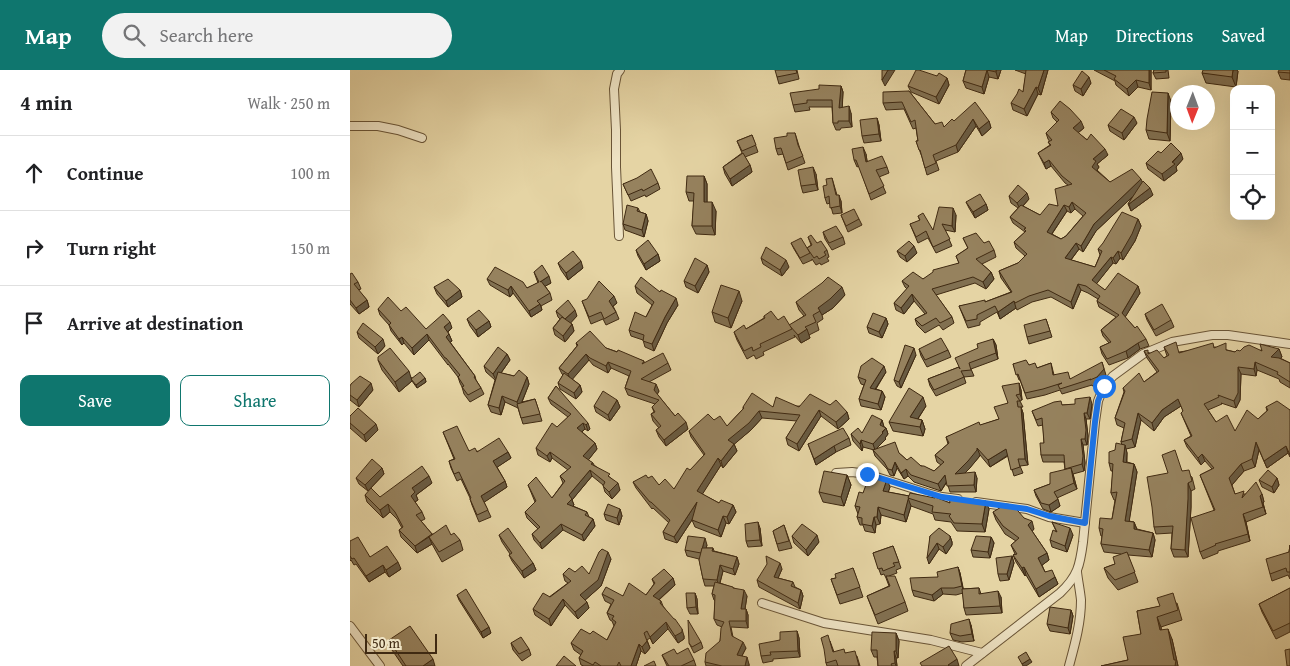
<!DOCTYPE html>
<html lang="en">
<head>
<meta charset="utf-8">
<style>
	:root { --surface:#fff; --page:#f2f2f2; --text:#202124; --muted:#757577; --line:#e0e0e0; --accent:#0f766e }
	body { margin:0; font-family:"Gentium Book Plus",serif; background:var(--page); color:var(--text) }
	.controls { position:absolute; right:15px; top:15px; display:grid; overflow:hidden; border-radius:10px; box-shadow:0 5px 20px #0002 }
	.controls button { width:45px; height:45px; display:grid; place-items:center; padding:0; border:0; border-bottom:1px solid var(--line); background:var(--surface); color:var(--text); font:25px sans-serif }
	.compass { position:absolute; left:820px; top:15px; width:45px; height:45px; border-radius:50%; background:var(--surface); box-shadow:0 5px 20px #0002; rotate:181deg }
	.scale { position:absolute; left:15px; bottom:12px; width:72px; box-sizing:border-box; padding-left:5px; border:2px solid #402a12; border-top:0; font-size:14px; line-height:18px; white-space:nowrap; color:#402a12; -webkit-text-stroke:4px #eee3c4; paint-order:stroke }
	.stop { position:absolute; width:15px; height:15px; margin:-11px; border:4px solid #1a73e8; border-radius:50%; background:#fff }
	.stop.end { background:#1a73e8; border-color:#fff; box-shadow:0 1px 5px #0008 }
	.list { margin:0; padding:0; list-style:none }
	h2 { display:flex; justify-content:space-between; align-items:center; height:65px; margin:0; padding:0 20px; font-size:21px }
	h2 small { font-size:16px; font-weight:400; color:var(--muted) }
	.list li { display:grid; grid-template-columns:32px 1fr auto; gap:15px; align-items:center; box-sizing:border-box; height:75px; padding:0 20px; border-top:1px solid var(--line) }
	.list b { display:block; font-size:19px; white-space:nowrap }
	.list em { font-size:16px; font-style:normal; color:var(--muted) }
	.actions { display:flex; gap:10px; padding:15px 20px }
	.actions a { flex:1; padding:11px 0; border:1px solid var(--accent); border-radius:10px; text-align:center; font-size:18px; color:var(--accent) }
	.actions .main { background:var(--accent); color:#fff }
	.icon { flex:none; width:28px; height:28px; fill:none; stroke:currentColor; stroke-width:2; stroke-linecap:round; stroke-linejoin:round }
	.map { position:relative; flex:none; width:940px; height:596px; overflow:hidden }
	header { display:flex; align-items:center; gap:30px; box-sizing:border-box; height:70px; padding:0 25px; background:var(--accent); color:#fff }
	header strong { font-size:24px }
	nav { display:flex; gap:28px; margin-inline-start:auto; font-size:18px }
	.search { width:350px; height:45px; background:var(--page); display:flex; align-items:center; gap:12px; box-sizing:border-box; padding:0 18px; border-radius:28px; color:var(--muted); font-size:19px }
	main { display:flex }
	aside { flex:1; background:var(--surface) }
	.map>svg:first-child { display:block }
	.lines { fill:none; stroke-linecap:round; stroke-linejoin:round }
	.street-casing { stroke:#695436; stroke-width:10 }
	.street { stroke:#eee3c4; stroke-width:8 }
	.wall { fill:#817051; stroke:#402a12; fill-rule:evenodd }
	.shaded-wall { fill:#695b42; stroke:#402a12 }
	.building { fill:#96825e; stroke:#402a12; fill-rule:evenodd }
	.route { stroke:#1a73e8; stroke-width:6 }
</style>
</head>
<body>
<header>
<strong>Map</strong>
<div class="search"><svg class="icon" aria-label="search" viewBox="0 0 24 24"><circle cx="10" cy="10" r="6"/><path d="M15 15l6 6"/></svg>Search here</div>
<nav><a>Map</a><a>Directions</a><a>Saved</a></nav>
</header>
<main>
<aside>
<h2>4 min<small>Walk · 250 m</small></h2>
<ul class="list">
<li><svg class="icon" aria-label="ahead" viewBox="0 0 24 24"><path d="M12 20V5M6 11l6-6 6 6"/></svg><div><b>Continue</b></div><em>100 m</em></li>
<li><svg class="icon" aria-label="right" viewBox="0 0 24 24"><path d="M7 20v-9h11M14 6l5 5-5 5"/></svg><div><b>Turn right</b></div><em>150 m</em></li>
<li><svg class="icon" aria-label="arrive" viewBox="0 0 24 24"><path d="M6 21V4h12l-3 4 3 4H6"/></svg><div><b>Arrive at destination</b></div></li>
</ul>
<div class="actions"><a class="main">Save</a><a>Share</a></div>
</aside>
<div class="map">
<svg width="940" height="596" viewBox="0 0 940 596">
	<rect width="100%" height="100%" fill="#e5d4a4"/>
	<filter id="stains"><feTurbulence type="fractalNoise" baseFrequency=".004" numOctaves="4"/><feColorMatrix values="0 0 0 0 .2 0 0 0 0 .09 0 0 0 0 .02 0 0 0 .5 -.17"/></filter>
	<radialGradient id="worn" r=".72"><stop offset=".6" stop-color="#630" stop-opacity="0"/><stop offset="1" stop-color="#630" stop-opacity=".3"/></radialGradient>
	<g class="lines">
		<g class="street-casing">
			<g id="street">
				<polyline points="0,56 28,56 48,60 72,68"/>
				<polyline points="269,166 266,97 266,60 264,19 267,4 270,0"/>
				<polyline points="486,403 502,402 517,404 577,423 592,427 608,429"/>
				<polyline points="626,432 677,439 699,447 735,453"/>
				<polyline points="412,533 474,553 581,570 632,583"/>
				<polyline points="0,556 30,596"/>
				<path d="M616 596 710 523C728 506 730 495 733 472L745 352 748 331 754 316 763 306 793 284 822 272 862 265H878L940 274"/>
				<path d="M719 596C725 574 731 553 731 530 730 520 728 511 727 502"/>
			</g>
		</g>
		<use href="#street" class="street"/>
	</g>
	<g class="wall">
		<polygon points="447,0 449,9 429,14 427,7"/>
		<polygon points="616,0 651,0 648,9 639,7 634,24 616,18 613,11"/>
		<polygon points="665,0 698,0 691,25 688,24 677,46 663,40 661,33 673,22 676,4"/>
		<polygon points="744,0 801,0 801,20 788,17 779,26 766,15 765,11"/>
		<polygon points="804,0 818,0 819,8 806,9 803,3"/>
		<polygon points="940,0 940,10 931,9 928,2"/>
		<polygon points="888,1 886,17 856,13 852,3"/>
		<polygon points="587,6 597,8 599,15 589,34 561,22 558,16"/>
		<polygon points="741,13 733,26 725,21 723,15"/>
		<polygon points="491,16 493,22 492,37 501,43 502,57 491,58 490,60 486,60 483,53 482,37 459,37 460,40 445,42 443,35"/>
		<polygon points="559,21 585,54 594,57 604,51 639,51 641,58 632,66 626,56 608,82 586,91 589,100 577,105 572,87 566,71 568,71 566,58 563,59 554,39 536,40 533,33"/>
		<polygon points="821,31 820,71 799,69 796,60"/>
		<path d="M701 42 734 58 728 63 758 85 747 94 749 97 747 100 760 112H792L803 125 781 141 778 134 782 127 746 161 733 182 729 179 721 190 745 197 750 185 748 179 788 149 791 156 785 171 773 190 770 188 766 194 763 193 746 214 755 220 788 216 790 223 775 247 785 258 796 269 799 276 790 279 778 288 759 295 752 284 750 277 759 273 753 266 751 260 766 247 749 237 747 231 748 229 738 223 731 220 723 239 701 227 682 232 667 240 666 238 650 249 647 242 630 252V255L618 258 609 236 635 232 661 222 651 208 649 201 668 193 675 186 666 178 664 172 675 162 663 153 660 147 668 138 661 133 659 126 679 129 673 136 690 145 708 136 718 115 715 113 701 96 696 99 688 83 700 75 698 72H700L698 69 696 63 707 52 703 48ZM725 139 733 146 716 166 711 169 702 164 717 141 721 143Z"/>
		<polygon points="527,48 529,55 531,71 514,73 512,66"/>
		<polygon points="787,53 774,70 760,61 758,55"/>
		<polygon points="445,63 450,79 455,93 438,100 433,84 428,85 426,79 437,66"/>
		<polygon points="402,65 408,82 395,87 400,95 402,102 382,116 375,104 373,97 392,83 387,71"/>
		<polygon points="811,83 833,89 826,97 827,101 814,111 798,99 796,93"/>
		<polygon points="516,84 517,91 537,97 539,103 529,107 536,123 521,130 509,96 507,97 504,90"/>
		<polygon points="466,104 468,120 453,123 451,116"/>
		<polygon points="354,106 357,114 357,132 366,141 365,165 346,164 342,156 344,131 339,131 336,122"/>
		<polygon points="482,108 487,125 491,131 492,143 483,144 480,133 477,134 475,128 477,115"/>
		<polygon points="308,113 310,119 296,127 295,125 281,131 273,114"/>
		<polygon points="616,132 636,134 638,140 625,148 619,138"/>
		<polygon points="288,138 290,142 296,144 298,151 294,167 275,160 273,154"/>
		<polygon points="491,145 509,149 512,155 498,162"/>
		<polygon points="606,145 605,162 595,160 602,176 586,183 578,168 568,173 560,154 570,151 568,146 583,160"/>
		<polygon points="473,162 493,167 495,174 482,180 475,169"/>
		<polygon points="458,167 477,180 479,187 477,188 479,191 471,195 470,193 466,195 462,189 462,190 453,194 444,179 441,173 457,178 461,175"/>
		<polygon points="613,168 634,173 644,180 646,187 632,194 641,202 644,209 636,219 625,213 586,225 602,247 604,253 593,260 589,255 575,263 567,255 565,249 575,244 564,231 554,244 546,240 544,233 557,219 555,217 552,211 573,209 609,193 606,186 618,178"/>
		<polygon points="286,180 308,184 310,191 296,200 288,186"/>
		<polygon points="547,181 567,183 557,192 550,187"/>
		<polygon points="411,188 439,197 432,206 413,194"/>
		<polygon points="208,193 233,198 218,210 211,200"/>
		<polygon points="357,195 359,202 348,223 336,217 334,211"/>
		<polygon points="184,202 201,213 195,216 200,223 202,230 191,236 192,240 181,247 163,223 160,227 140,215 137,209 177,218 188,213"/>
		<polygon points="0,204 8,212 11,219 8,220 17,230 19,237 9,244 0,234"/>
		<polygon points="285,216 310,222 328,235 317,253 304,281 295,277 293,270 281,266 279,260 296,247 302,235 287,223"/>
		<polygon points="84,217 110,220 112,227 98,237 87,224"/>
		<polygon points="495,225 483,238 472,245 473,249 467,253 469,260 459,265 460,268 451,273 444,265 445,267 413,282 414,285 406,289 404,285 397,289 387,270 384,262 396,259 414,248 414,246 428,250 440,255 454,246 449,240 446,232"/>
		<polygon points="232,231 267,233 263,236 266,242 269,249 256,255 253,249 241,254"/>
		<polygon points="392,231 381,258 365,252 362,242"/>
		<polygon points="28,239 51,241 76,259 102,258 98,262 102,271 100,272 125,306 126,310 131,318 134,324 120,332 114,324 112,317 110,313 108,307 98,294 98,295 79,270 64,285 54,273 52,275 41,261 39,255 30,245"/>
		<polygon points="206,241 227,246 220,253 222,254 224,261 215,272 205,265 203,258 210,249 208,247"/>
		<polygon points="795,244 821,250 824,257 806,266 797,250"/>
		<polygon points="536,248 538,254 532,268 519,263 517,257"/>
		<polygon points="117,249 139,251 141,257 128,267 120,256"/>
		<polygon points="696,249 702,267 679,274 677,267"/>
		<polygon points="7,262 35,276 28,284 9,268"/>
		<polygon points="643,269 646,275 648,289 621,299 624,306 614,307 616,313 586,326 580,316 578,309 609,297 628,278"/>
		<polygon points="226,273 256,278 294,291 294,293 318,293 321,300 299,312 309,321 307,324 325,346 338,359 316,376 309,367 306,360 309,358 303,351 301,344 304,342 302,337 305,334 278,325 275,318 279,306 261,298 258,303 243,295 239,290 222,309 230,315 232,322 226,329 210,319 208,313 213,305 212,304 209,298 227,276"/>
		<polygon points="814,277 829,282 865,277 885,282 929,279 932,287 930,288 940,293 940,318 930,312 929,309 907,300 906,306 891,304 890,330 886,338 871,333 872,334 858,340 866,352 885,361 908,349 917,341 916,337 940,340 940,387 938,383 917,398 909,380 905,397 894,401 882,415 885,424 912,424 914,432 913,433 916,444 896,452 900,471 868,481 868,483 853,489 850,482 864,440 850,405 862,399 855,391 851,395 837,377 834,370 841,366 831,343 833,341 831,336 814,347 804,361 791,350 785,377 776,379 777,383 777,392 784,394 787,402 779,451 784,452 787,459 803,463 805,470 802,487 778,485 788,512 768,520 758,508 754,498 765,494 771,484 754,482 751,474 752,466 751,466 749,458 762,449 765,430 764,430 761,423 763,401 761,401 759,393 765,380 772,375 771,372 774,358 767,355 765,348 774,322 773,318 794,312 807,302 797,288 794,281 814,288 817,286"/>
		<polygon points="569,279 598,280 601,287 577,297 571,286"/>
		<polygon points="157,284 160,290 151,303 164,306 177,307 179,314 172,332 185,329 192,351 173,354 168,338 155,332 151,345 141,342 138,335 145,310 136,302 134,296"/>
		<polygon points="566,285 551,318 547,316 544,310"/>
		<polygon points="28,290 62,308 75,308 76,312 67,318 62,311 49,322 32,300"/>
		<polygon points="701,293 704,305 720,309 756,305 749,313 742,316 742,315 712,324 710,320 695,325 677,329 670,310 669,310 663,294 679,295 687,298"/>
		<polygon points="536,302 526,319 532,321 535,327 531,340 511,336 509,329 514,315 511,314 508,307"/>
		<polygon points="669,313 671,320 672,330 670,331 673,337 671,337 673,343 678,395 670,396 673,403 664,406 658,386 640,397 630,385 629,387 615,403 627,408 626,422 600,422 597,412 591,421 564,412 558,406 554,409 547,398 544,406 540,405 537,399 525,386 523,380 524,380 513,377 512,381 503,371 501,364 512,363 532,350 534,357 536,358 538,364 535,368 536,369 527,378 549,383 557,390 584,401 591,395 587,392 585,385 598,374 596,367 649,349"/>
		<polygon points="0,316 23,320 9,337 0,330"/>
		<polygon points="206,316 240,359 238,361 235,359 232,362 245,373 247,379 238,390 243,393 244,395 262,409 270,420 262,429 255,422 253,415 242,406 222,430 224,435 223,436 237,442 239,447 243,449 245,456 234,471 213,460 192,479 184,470 182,464 188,459 177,448 175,442 185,432 178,415 202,428 213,413 210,406 218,400 202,388 200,392 188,385 186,378 218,347 201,334 198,328"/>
		<polygon points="267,330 270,337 260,351 246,342 244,336"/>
		<polygon points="742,334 740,349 736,349 738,366 737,375 733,375 735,393 734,401 723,404 727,419 707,428 710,436 701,442 693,439 686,426 684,420 700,414 715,399 714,392 693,392 691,385 694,373 693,355 688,356 682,341 712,335"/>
		<polygon points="480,335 497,342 499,349 488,359 471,346 449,381 438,375 436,368 447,351 412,348 401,360 384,374 387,381 373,398 371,395 352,424 369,433 383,435 386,442 379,454 376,453 371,467 345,457 342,450 327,473 315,469 313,462 319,453 303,438 302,439 286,418 283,412 298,408 309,415 324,419 354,385 341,367 339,361 364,350 377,356 393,339 393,337 423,337"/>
		<polygon points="576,336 568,349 572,350 575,359 573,366 543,361 539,352"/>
		<polygon points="0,346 28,360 16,372 0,358"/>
		<polygon points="93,362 119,381 158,382 161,388 147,397 155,411 157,417 134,432 141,447 129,452 122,435 120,429 120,428 111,409 107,411 101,398 99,391 104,389"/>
		<polygon points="499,368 501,375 486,382 466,395 458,374"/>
		<polygon points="32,398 34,404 18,421 9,414 6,408"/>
		<polygon points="832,401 842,407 845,419 841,421 841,437 838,487 824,487 821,479 822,463 806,464 804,457"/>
		<polygon points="497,405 501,415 494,436 473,432 469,422"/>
		<polygon points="927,408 929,415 924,423 912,417 909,410"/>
		<polygon points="82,413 66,425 68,430 65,432 72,442 75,449 71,451 82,464 101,465 110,470 113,480 92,492 82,474 67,483 51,467 49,460 52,458 47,449 40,442 33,448 17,432 15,425 30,427"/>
		<polygon points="540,417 538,422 559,426 639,439 635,462 607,461 601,452 585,450 583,444 561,436 556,452 531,445 530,454 526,455 525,463 515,461 513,455 510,455 507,447 508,444 505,436 513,423"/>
		<polygon points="270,439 272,446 269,455 256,450 254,444"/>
		<polygon points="643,442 674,448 684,459 682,461 697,483 699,490 692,495 695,502 705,507 708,514 689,527 676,505 675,506 666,492 663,485 665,484 661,475 666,471 655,464 646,450"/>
		<polygon points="702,452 723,465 717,482 702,477 700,470 706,461"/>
		<polygon points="434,455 442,478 429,481 423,461"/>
		<polygon points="410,458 412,476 398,477 396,471"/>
		<polygon points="149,465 183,493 186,500 174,508 162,491 159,485 160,484 152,472"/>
		<polygon points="442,466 469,472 458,486 444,473"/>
		<polygon points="580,466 600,466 602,472 602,475 596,484 589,479 579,494"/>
		<polygon points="641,467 644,473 640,488 623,487 621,480"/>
		<polygon points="0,471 20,487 51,499 39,507 35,502 19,512 6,494 4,495 1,490 0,491"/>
		<polygon points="357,475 356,478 363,478 364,481 387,487 389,494 385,505 373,501 370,513 384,518 397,526 395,539 396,539 398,545 398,558 381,557 383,567 396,578 392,586 399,594 399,596 356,596 355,592 370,571 372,557 367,555 364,549 365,531 364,530 362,524 364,516 355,516 353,509 349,489 337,486 335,480"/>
		<polygon points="940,475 940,509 938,505 922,511 920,504 939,482"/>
		<polygon points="543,476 551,498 546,500 547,503 539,506 555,532 558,541 528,554 517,526 539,516 536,508 534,504 531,505 523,483"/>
		<polygon points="662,486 664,493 659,510 650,511 648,504"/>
		<polygon points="261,489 251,516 235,530 239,538 228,549 215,535 201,556 185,545 183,539 218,513 215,511 213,504 225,502 239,504"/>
		<polygon points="608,497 610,503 613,519 629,518 631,524 651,527 652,543 616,545 614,538 613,523 606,525 593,524 584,531 564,526 562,520"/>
		<polygon points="503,498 513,527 490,534 481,509 486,508"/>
		<polygon points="432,499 428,508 443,512 445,517 451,520 453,526 450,539 409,517 407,510"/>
		<polygon points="323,508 325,515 309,530 311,531 313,536 334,566 334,569 328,573 318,559 303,574 300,568 297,570 300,578 295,584 291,581 286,596 234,596 231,595 229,588 231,585 224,580 221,573 240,564 257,570 264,556 262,551 260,550 257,543 261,534 255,531 252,524 273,526 296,525 304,514 302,509"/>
		<polygon points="940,518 940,562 926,569 912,542 909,534"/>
		<polygon points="345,523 347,529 348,544 340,544 337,538"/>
		<polygon points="107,525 141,563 133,568 109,530"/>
		<polygon points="827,533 832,550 811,557 811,560 822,569 828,596 751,596 778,590 791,564 787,541"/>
		<polygon points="721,540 723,546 720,564 700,561 697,554"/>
		<polygon points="621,555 624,571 612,572 603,570 600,563"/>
		<polygon points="447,561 449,568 450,587 423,589 423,591 413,593 411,586 430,570"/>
		<polygon points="546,563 549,571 548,588 546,588 547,596 528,596 527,587 524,587 521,580"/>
		<polygon points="39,570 85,596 53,596 42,580"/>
		<polygon points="480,571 484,582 495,583 507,586 510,596 477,596 476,593"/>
		<polygon points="351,572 353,578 344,583 339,573"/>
		<polygon points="161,573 179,579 181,585 172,591 163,580"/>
		<polygon points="327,584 344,590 346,596 317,596 312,585"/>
	</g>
	<g class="shaded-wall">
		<polygon points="538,0 545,0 535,16 532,10"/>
		<polygon points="637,0 639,7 634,24 632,17"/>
		<polygon points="646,0 651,0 648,9 646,2"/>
		<polygon points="694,0 698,0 691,25 688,18"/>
		<polygon points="799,0 801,0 801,20 799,13"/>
		<polygon points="883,0 887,0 888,1 886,17 882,7"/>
		<polygon points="739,7 741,13 733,26 731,19"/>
		<polygon points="597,8 599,15 589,34 586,27"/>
		<polygon points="786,10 788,17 779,26 777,19"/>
		<polygon points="491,16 493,22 492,44 489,38"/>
		<polygon points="686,17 688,24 677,46 674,39"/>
		<polygon points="818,23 821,31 820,71 817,63"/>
		<polygon points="499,36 501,43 502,57 499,51"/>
		<polygon points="784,47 787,53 774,70 772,63"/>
		<polygon points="527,48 529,55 531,71 529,64"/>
		<polygon points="623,49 626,56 608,82 606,75"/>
		<polygon points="639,51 641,58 632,66 629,59"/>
		<polygon points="731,51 734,58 725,65 723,58"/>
		<polygon points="513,77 516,84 518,98 516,92"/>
		<polygon points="755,79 758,85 747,94 749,97 745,103 742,97 743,89"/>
		<polygon points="831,83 833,89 826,97 827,101 814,111 812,104"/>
		<polygon points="699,90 701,96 696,99 694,93"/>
		<polygon points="400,95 402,102 382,116 380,109"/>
		<polygon points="463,97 466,104 468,120 466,114"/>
		<polygon points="354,106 357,114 357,141 354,132"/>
		<polygon points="791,109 794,116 746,161 733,182 731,176 744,154"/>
		<polygon points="800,118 803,125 781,141 779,134"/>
		<polygon points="677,123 679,129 670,139 667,133"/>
		<polygon points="489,125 491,131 492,143 490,136"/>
		<polygon points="362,132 366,141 365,165 362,156"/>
		<polygon points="722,132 725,139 721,143 719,137"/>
		<polygon points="636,134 638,140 625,148 623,142"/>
		<polygon points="714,135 717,141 699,168 697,162"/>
		<polygon points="603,138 606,145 605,162 602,156"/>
		<polygon points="296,144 298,151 294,167 292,160"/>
		<polygon points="788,149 791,156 785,171 773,190 771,183"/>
		<polygon points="726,173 729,179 717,195 715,188"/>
		<polygon points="564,176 567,183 557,192 555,186"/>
		<polygon points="768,181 770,188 766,194 763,188"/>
		<polygon points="308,184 310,191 296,200 294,194"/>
		<polygon points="761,187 763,193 744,217 742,210"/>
		<polygon points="436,190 439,197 432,206 430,200"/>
		<polygon points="231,191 233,198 218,210 216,203"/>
		<polygon points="357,195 359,202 348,223 345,216"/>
		<polygon points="641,202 644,209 636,219 633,212"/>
		<polygon points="199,206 201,213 192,218 190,212"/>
		<polygon points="728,214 731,220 723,239 721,232"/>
		<polygon points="161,216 163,223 160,227 158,220"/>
		<polygon points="788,216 790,223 774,249 772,243"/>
		<polygon points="492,217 495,225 483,238 472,245 468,238"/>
		<polygon points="110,220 112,227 98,237 96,231"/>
		<polygon points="389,221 392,231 381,258 378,248"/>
		<polygon points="562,224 564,231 554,244 551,238"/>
		<polygon points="264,226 267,233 262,237 259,231"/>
		<polygon points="326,228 328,235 317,253 304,281 302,274 315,247"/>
		<polygon points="17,230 19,237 9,244 6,238"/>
		<polygon points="664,231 666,238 650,249 648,242"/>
		<polygon points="190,234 192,240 181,247 179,241"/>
		<polygon points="225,240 227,246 218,256 215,249"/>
		<polygon points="536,248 538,254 532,268 529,262"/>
		<polygon points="139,251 141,257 128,267 126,260"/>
		<polygon points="100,252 102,258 96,263 94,257"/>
		<polygon points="222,254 224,261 215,272 213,266"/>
		<polygon points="457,259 460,268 451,273 448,265"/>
		<polygon points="77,264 79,270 64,285 62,278"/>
		<polygon points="99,264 102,271 99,273 96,267"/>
		<polygon points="52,267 54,273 52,275 49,269"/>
		<polygon points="33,269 35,276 28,284 25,277"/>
		<polygon points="643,269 646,275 648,289 646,283"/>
		<polygon points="788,273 790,279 778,288 776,281"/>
		<polygon points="564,278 566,285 551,318 549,312"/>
		<polygon points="929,279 932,287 924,294 921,287"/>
		<polygon points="157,284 160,290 146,310 143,304"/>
		<polygon points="236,284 239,290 221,311 218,304"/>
		<polygon points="258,292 261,298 258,303 256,296"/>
		<polygon points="752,292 756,305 749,313 747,307"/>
		<polygon points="905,292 907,300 906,306 904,299"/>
		<polygon points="534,296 536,302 522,324 520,318"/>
		<polygon points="888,297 891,304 890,330 886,338 884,331"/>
		<polygon points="59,301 62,311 49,322 45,312"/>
		<polygon points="177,307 179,314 169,339 167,332"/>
		<polygon points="75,308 76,312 67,318 66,315"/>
		<polygon points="21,313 23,320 9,337 7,330"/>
		<polygon points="669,313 671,320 672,330 670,324"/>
		<polygon points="306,314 309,321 306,327 304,320"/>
		<polygon points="230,315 232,322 226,329 224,323"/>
		<polygon points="532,321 535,327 531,340 528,334"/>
		<polygon points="152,326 155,332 151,345 149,338"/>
		<polygon points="573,327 576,336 563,356 560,347"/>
		<polygon points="740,327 742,334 740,349 737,343"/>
		<polygon points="828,329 831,336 814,347 804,361 802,353 812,340"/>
		<polygon points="267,330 270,337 260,351 258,345"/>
		<polygon points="671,337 673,343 678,395 675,389"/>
		<polygon points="469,340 471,346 449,381 447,374"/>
		<polygon points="409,341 412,348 401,360 381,377 378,370"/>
		<polygon points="497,342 499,349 488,359 486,352"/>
		<polygon points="734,343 736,349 738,366 737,375 735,369"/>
		<polygon points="788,343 791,350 785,377 782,369"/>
		<polygon points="532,350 534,357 532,361 530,355"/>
		<polygon points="572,350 575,359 573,366 570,357"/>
		<polygon points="336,352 338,359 316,376 314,370"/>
		<polygon points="233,353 235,359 229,364 227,358"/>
		<polygon points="238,353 240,359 238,361 236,355"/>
		<polygon points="26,354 28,360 16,372 14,365"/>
		<polygon points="536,358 538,364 535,368 536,369 525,380 523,374"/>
		<polygon points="731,369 733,375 735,393 734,401 732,394"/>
		<polygon points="511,370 513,377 512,381 510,374"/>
		<polygon points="906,372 909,380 905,397 902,389"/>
		<polygon points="245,373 247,379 236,393 233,386"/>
		<polygon points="384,374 387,381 373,398 371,391"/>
		<polygon points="775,375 777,383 776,399 773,392"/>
		<polygon points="484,376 486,382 466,395 464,389"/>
		<polygon points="936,376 938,383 917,398 914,391"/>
		<polygon points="627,378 630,385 629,387 620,398 608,410 605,404"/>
		<polygon points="656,379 658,385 640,397 638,390"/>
		<polygon points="158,382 161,388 146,398 143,391"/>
		<polygon points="200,382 202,388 200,392 197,386"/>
		<polygon points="852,384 855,391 851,395 848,388"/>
		<polygon points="368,388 371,395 350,428 347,421"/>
		<polygon points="545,392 547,398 544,406 542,400"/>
		<polygon points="784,394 787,402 778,459 775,451"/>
		<polygon points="891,394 894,401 881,416 879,408"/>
		<polygon points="32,398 34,404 18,421 15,415"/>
		<polygon points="721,398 723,404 727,419 724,413"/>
		<polygon points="556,399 558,406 554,409 551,403"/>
		<polygon points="240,400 242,406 222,430 224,435 219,440 217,434 219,425"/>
		<polygon points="625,402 627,408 626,422 624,415"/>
		<polygon points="497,405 501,415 494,436 491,427"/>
		<polygon points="595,405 597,411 591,421 588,414"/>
		<polygon points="79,406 82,413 66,425 68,430 63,433 61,426 62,418"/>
		<polygon points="927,408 929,415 924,423 922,417"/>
		<polygon points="537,409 540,417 536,429 533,421"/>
		<polygon points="155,411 157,417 133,433 131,426"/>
		<polygon points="268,413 270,420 262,429 259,422"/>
		<polygon points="838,413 841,421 841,437 838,487 835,480"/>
		<polygon points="912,424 914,432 913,433 916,444 910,426"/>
		<polygon points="558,428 561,436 556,452 554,445"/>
		<polygon points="708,429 710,436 701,442 699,435"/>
		<polygon points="636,431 639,439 635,462 632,454"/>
		<polygon points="347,432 349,439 327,473 324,467"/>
		<polygon points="38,434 40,442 33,448 30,440"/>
		<polygon points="383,435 386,442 379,454 377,447"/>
		<polygon points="528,437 531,445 530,454 527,447"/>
		<polygon points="270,439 272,446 269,455 267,448"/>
		<polygon points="893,444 896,452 900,471 898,464"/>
		<polygon points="373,446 376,453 371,467 368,460"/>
		<polygon points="524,447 526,455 525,463 522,456"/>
		<polygon points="243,449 245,456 234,471 232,465"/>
		<polygon points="682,451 684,459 681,463 678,455"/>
		<polygon points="408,452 410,458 412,476 410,470"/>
		<polygon points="784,452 787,460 784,459"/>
		<polygon points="211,454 213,460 192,479 190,473"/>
		<polygon points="720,458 723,465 717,482 715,476"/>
		<polygon points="803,463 805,470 802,487 799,480"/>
		<polygon points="467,465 469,472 458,486 456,480"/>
		<polygon points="600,466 602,472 602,475 596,484 593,477"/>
		<polygon points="79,467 82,474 67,483 65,476"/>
		<polygon points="641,467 644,473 640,488 638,482"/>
		<polygon points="355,468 357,475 353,490 351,483"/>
		<polygon points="587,473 589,479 579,494 577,488"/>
		<polygon points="258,482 261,489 251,516 233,532 230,525"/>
		<polygon points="697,483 699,490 691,496 688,488"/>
		<polygon points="662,486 664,493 659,510 657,504"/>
		<polygon points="387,487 389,494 385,505 383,499"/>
		<polygon points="48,492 51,499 39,507 36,500"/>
		<polygon points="183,493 186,500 174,508 172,501"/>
		<polygon points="430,493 432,499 426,513 424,507"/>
		<polygon points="33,495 35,502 19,512 16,506"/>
		<polygon points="370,495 373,501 369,516 367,510"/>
		<polygon points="608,497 610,503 614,522 612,516"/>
		<polygon points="674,497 676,505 675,506 672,498"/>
		<polygon points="705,507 708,514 689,527 686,519"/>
		<polygon points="323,508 325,515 305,533 303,526"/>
		<polygon points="591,518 593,524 584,531 582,525"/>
		<polygon points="394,520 397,526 394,545 391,539"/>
		<polygon points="451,520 453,526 450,539 448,533"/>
		<polygon points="648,521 651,527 652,543 650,536"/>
		<polygon points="345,523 347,529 348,544 346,537"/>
		<polygon points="213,529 215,535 201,556 199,549"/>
		<polygon points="237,532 239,538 228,549 225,542"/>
		<polygon points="396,539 398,545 398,558 396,551"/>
		<polygon points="721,540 723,546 720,564 718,558"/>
		<polygon points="807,547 811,557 813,570 810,560"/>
		<polygon points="619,549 621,555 624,571 622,564"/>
		<polygon points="316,552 318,559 303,574 300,567"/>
		<polygon points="139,557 141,563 133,568 131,562"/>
		<polygon points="332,559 334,566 334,569 328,573 325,566"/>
		<polygon points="818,559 822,569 828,596 825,596"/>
		<polygon points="447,561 449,568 450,587 448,581"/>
		<polygon points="546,563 549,571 548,588 546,581"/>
		<polygon points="297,571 300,578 295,584 292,577"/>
		<polygon points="393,572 396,578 389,591 387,585"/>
		<polygon points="289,574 291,581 286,596 281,596"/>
		<polygon points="544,581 546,588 547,596 546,596 545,593"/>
		<polygon points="397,587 399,594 399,596 395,596"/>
		<polygon points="83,589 85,596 73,596"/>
		<polygon points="607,589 609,596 598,596 598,595"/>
		<polygon points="680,589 682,592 676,596 673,596 672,594"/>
	</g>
	<g class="building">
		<polygon points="425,0 446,0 447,3 427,7"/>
		<polygon points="532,0 538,0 532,10"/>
		<polygon points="566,0 569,0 587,6 589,3 597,8 586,27 558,16"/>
		<polygon points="616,0 646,0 646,2 637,0 632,17 613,11"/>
		<polygon points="676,0 694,0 688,18 686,17 674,39 661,33 667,24 669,19 673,22"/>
		<polygon points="754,0 799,0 799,13 786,10 777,19 764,9 766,6"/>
		<polygon points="804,0 816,0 816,2 803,3"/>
		<polygon points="853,0 883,0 882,7 852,3"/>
		<polygon points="929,0 940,0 940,3 928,2"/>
		<polygon points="732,1 739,7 731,19 723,15"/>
		<polygon points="469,15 491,16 489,38 499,36 499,51 488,51 488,53 483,53 482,30 457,30 457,33 443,35 440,23 469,19"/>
		<polygon points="559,21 585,54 592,52 594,57 602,49 604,51 625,32 639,51 629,59 623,49 606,75 583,85 586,93 575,98 570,80 569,80 566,71 568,71 565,50 561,52 552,32 533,33 533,22"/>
		<polygon points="802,22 818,23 817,63 796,60 797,49"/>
		<path d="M710 31 720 39 731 51 723 58 737 70 741 64 755 79 743 89 746 91 742 97 760 112 782 99 791 109 744 154 731 176 726 173 715 188 745 197 752 181 748 179 753 173 772 142 788 149 782 164 771 183 768 181 763 188 761 187 742 210 755 220 768 203 788 216 772 243 785 258 787 256 796 269 788 273 776 281 757 289 750 277 761 272 751 260 769 245 747 231 750 226 736 216 728 214 721 232 698 220 679 226 665 233 664 231 648 242 645 236 627 245V249L616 251 609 236 635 230V232L662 222 649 201 668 193 677 184 664 172 676 161 674 159 676 158 660 147 671 135 690 145 699 134 708 136 705 119 722 114 712 106 699 90 694 93 688 83 701 75 698 72 702 70 696 63 709 50 701 42ZM722 132 736 143 716 166 711 169 697 162 714 135 719 137Z"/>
		<polygon points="771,39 784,47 772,63 758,55"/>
		<polygon points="527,48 529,64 512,66 510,50"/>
		<polygon points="437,63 445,63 448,75 453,86 436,93 431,78 426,79 424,68 437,66"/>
		<polygon points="402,65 406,75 392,81 387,71"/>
		<polygon points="821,73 831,83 822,92 825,94 812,104 796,93 808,81 811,83"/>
		<polygon points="513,77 516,92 532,86 537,97 526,100 534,116 519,124 506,90 504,90 502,79"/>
		<polygon points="393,83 400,95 380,109 373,97"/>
		<polygon points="463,97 466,114 451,116 448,100"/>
		<polygon points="301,99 308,113 293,121 292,119 278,125 273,114 287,108"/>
		<polygon points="337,106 354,106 354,132 362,132 362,156 342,156 344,123 336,122"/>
		<polygon points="482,108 486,125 489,125 490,136 480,138 479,126 475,128 473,116 477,115 476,109"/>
		<polygon points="793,111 800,118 779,134 778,134"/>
		<polygon points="668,115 677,123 667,133 659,126"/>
		<polygon points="630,124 636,134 623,142 616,132"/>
		<polygon points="277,135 288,138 287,141 296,144 292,160 273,154"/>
		<polygon points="589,137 603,138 602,156 592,154 600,169 583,177 576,161 566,167 560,154 570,150 568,146 573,143 583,160"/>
		<polygon points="504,139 509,149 496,156 491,145"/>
		<polygon points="486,156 493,167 479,173 473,162"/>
		<polygon points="626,163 634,173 639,171 644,180 626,189 641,202 633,212 623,207 582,219 602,247 590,253 586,248 572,256 565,249 577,243 562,224 551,238 544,233 559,216 552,211 563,202 573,209 583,202 583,200 609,193 606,186 618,178 613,168"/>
		<polygon points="461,165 467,173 471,171 477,180 474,182 476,185 469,189 467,186 464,188 457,178 462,175 458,167"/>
		<polygon points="451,168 460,183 450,188 441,173"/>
		<polygon points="298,170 308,184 294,194 286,180"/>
		<polygon points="559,171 564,176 555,186 547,181"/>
		<polygon points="416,177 436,190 430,200 411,188"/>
		<polygon points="223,181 231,191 216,203 208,193"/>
		<polygon points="345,188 357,195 345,216 334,211"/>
		<polygon points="192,195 199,206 190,212 191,211 200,223 187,231 190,234 179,241 161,216 158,220 137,209 145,197 173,212 177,218 189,212 184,202"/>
		<polygon points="2,203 8,212 4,214 17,230 6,238 0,230 0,204"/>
		<polygon points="291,207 310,222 311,220 326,228 315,247 302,274 293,271 294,265 279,260 285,242 296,247 304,232 285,216"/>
		<polygon points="478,207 492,217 480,229 468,238 470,241 463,245 466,252 455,257 457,259 448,265 439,255 456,245 446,232 472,213"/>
		<polygon points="98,209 110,220 96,231 84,217"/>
		<polygon points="249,211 264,226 259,231 266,242 254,249 251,242 239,247 232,231 237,229"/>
		<polygon points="371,215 389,221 378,248 362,242"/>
		<polygon points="38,227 51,241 56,237 76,259 93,244 100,252 94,257 99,264 96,267 125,306 124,307 131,318 118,325 112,317 114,316 108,307 110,305 96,288 95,288 77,264 62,278 52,267 49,269 39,255 41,253 28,239"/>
		<polygon points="218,230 225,240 215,249 206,241"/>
		<polygon points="812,234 821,250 804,260 795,244"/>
		<polygon points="129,240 139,251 126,260 117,249"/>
		<polygon points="421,241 428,250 434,246 442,259 410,274 411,277 403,281 402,277 394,281 384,262 394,255 396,259 415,248 414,246"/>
		<polygon points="523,243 536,248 529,262 517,257"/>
		<polygon points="212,247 222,254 213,266 203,258"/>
		<polygon points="696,249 700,261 677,267 674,255"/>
		<polygon points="13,253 33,269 25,277 7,262"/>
		<polygon points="240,261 256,278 267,282 268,280 294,291 292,294 313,283 318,293 291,309 306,314 304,320 325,346 328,343 336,352 314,370 306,360 311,356 301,344 305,342 302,337 309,330 275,318 281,301 258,292 256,296 240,288 236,284 218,304 209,298 228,275 226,273"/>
		<polygon points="591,268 598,280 575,290 569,279"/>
		<polygon points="643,269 646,283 619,293 621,300 611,301 614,307 584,320 578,309 609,297 610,299 605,288 628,278 627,274"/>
		<polygon points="826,272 829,283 863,273 864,278 876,273 876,280 885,282 887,280 890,281 894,277 899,275 912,281 910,274 929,279 921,287 929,288 940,293 940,312 927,304 928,302 905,292 904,299 888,297 888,323 884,331 868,325 869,327 854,334 866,352 877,345 885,361 897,340 908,349 918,340 916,337 927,331 940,340 940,385 936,376 914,391 906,372 902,389 891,394 879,408 885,424 894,421 892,428 906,412 912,424 910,426 913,437 893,444 898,464 865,474 866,475 850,482 841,448 865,440 850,405 864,398 852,384 848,388 834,370 842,366 831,343 833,341 828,329 812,340 802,353 788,343 782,369 771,372 775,353 765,348 775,321 773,318 789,303 794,312 809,301 794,281 798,280 798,284 807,280 814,288 819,285 814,277"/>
		<polygon points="555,275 564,278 549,312 544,310"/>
		<polygon points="148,277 157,284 143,304 134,296"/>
		<polygon points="40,278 59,301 45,312 28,290 28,287"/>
		<polygon points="522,288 534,296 520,318 532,321 528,334 509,329 516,310 508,307 511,296"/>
		<polygon points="676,290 679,295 685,293 687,298 701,293 703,305 718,302 720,309 752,292 754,299 747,307 740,310 741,309 710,319 708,315 712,313 693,319 675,323 668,304 666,305 663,294"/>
		<polygon points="169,300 177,307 167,332 152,326 149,338 138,335 148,302 164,306"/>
		<polygon points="70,302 75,308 66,315 61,309"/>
		<polygon points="214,303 230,315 224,323 208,313"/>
		<polygon points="10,306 21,313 7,330 0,325 0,316 1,314"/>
		<polygon points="669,313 670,324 666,325 670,331 667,331 668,337 671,337 675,389 668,389 670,397 661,400 656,379 638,390 627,378 627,380 618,391 605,404 625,402 624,415 597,416 595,405 588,414 561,405 556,399 551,403 545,392 542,400 538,399 534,392 523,380 545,372 549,383 557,390 561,387 571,396 574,396 584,401 594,392 585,385 599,373 596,367 629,352 630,355 649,349 644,337 658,333 652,316"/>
		<polygon points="206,316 238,353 236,355 233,353 227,358 245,373 233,386 243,393 241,394 260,404 258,406 268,413 259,422 253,416 255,412 240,400 219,425 222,429 217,434 237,442 235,445 243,449 232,465 211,454 190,473 182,464 190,457 175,442 186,431 178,415 186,407 202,428 215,411 210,406 221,397 200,382 197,386 186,378 202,353 207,357 221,344 198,328"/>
		<polygon points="559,318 573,327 560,347 572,350 570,357 539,352"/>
		<polygon points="253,321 267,330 258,345 244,336"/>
		<polygon points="402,323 423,337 426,327 449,337 460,324 480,335 486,330 497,342 486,352 469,340 447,374 436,368 450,345 409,341 399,353 378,370 384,374 371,391 368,388 347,421 369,433 371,430 383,435 377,447 373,446 368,460 342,450 347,432 324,467 313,462 320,450 301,432 300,432 283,412 296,405 298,408 302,406 309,415 315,409 324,419 337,398 340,400 355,384 339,361 358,344 364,350 370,346 377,356 394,338 393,337"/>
		<polygon points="740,327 737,343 734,343 736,360 735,369 731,369 733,386 732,394 715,399 714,385 691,385 690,373 694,373 692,348 686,350 682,341 704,332 711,331 712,335 725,334 725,329"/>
		<polygon points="185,329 190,344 171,348 167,334"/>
		<polygon points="8,338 26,354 14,365 0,353 0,346"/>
		<polygon points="522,345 532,350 530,355 536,358 532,362 533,363 523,374 511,370 510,374 501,364 508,358 512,363"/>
		<polygon points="107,356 119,381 125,378 127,382 149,368 158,382 143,391 155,411 131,426 138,440 127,445 120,429 121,428 109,402 104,404 99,391 105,389 93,362"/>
		<polygon points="493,358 499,368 484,376 464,389 458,374"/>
		<polygon points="766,373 775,375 773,392 784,394 775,451 784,452 784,459 803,463 799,480 751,474 753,459 749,458 750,448 762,449 767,422 761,423 763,394 759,393 759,382 765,380"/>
		<polygon points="825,380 832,401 839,400 842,411 838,413 838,429 835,480 821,479 823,456 804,457 802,437 797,407 818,403 812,385"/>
		<polygon points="22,389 32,398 15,415 6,408"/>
		<polygon points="72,396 79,406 62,418 65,422 61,426 72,442 66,445 82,464 65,476 49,460 53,457 45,442 38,434 30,440 15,425 21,418 30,427"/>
		<polygon points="721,398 724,413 704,422 708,429 699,435 691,433 684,420 700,414 700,403"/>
		<polygon points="918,400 927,408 922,417 909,410"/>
		<polygon points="474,401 497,405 491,427 469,422"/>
		<polygon points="520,404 537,409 533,421 559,426 554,445 528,437 527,447 524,447 522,456 512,454 512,448 507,447 510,437 505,436 509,422 513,423"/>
		<polygon points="560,423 585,428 585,427 600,433 599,427 636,431 632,454 604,453 599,446 601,444 582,442 583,436 558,428"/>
		<polygon points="258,434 270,439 267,448 254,444"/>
		<polygon points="656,434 663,435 674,448 682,451 678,455 697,483 688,488 695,502 702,500 705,507 686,519 674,497 672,498 663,485 667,484 661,475 669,468 653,456 643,442"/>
		<polygon points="408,452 410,470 396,471 395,454"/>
		<polygon points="702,452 720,458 715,476 700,470 703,460 707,462"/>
		<polygon points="452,454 467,465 456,480 442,466"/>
		<polygon points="96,455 101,465 104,463 110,470 89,482 79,467"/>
		<polygon points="434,455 439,471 427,474 423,461"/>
		<polygon points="158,458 183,493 172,501 159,485 162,483 149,465"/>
		<polygon points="589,458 600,466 600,469 593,477 587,473 577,488 580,466"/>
		<polygon points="338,466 355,468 351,483 335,480"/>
		<polygon points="626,466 641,467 638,482 621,480"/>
		<polygon points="8,467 20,487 37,476 48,492 36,500 33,495 16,506 4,488 2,489 0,486 0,471"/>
		<polygon points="940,475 940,502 937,502 936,498 920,504 916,489 939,482"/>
		<polygon points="543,476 549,492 543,493 545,496 533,501 532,498 528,499 523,483"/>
		<polygon points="352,478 363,478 362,481 387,487 383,499 370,495 367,510 353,509 349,490"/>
		<polygon points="252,479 258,482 248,510 230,525 237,532 225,542 213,529 199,549 183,539 193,523 200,527 221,511 213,504 219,498 225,502 232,496 239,504 249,482"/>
		<polygon points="777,482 785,502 765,510 754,498 765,494 763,487"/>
		<polygon points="416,486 430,493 424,507 443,512 441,516 451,520 448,533 407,510 417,494"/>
		<polygon points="662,486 657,504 648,504 646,488"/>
		<polygon points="608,497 612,516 604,518 591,518 582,525 562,520 560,508 588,507 587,502"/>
		<polygon points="503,498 510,517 487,525 481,509 486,508 485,504"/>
		<polygon points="314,499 323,508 303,526 311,531 310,533 324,549 325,549 332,559 332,562 325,566 316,552 300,567 297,561 294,563 297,571 292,577 289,574 281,596 271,596 269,592 267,596 251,596 245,592 243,595 229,588 233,581 221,573 231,559 240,564 243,561 257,570 266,552 262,549 264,546 257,543 264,530 252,524 256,517 273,526 279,513 296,525 305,513 302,509"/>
		<polygon points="536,506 545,506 555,532 525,545 517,526 540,516"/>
		<polygon points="365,512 383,517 383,518 394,520 391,539 396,539 396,551 379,551 382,566 393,572 387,585 397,587 395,596 372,596 355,592 356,583 370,571 371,558 374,552 364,549 365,525 362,524"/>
		<polygon points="629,518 629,524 648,521 650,536 614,538 612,519"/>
		<polygon points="940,518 940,553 923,561 909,534"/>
		<polygon points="116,519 139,557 131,562 107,525"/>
		<polygon points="336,523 345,523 346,537 337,538"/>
		<polygon points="823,523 828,540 807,547 810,560 818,559 824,590 826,590 825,596 751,596 778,590 773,567 791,564 787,541 810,536 807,528"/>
		<polygon points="700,537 721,540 718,558 697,554"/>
		<polygon points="619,549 622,564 610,566 600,563 601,554"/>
		<polygon points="338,550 351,572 342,577 339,573"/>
		<polygon points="60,556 83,589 73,596 56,596 39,570"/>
		<polygon points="447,561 448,581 420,582 421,585 411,586 409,574 430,570 430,562"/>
		<polygon points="522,562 546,563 546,581 544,581 545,593 541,594 542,596 528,596 527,580 521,580"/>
		<polygon points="478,565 483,582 494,579 495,583 505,581 509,596 488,596 486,590 476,593 474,579 471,568"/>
		<polygon points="171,567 179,579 169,584 161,573"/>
		<polygon points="599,576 607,589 598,595 599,596 572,596 570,593"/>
		<polygon points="338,578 344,590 331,596 319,596 312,585 324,579 327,584"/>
		<polygon points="940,579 940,596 937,596 935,580"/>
		<polygon points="676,582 680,589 672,594 668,587"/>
		<polygon points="214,586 226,596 206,596"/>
		<polygon points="304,591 306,596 294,596"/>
	</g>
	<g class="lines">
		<polyline class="route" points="517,404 592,427 677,439 699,446 735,453 745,352 748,331 754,316"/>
	</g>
	<rect width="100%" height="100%" filter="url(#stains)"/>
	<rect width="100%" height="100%" fill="url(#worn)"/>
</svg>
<div class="controls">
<button>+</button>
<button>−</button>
<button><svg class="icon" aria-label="locate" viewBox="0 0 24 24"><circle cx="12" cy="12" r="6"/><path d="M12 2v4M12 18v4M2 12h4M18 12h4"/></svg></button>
</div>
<svg class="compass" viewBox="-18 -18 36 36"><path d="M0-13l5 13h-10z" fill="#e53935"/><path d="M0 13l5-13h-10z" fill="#757577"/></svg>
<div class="scale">50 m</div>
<div class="stop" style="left:754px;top:316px"></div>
<div class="stop end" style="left:517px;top:404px"></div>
</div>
</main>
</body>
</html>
